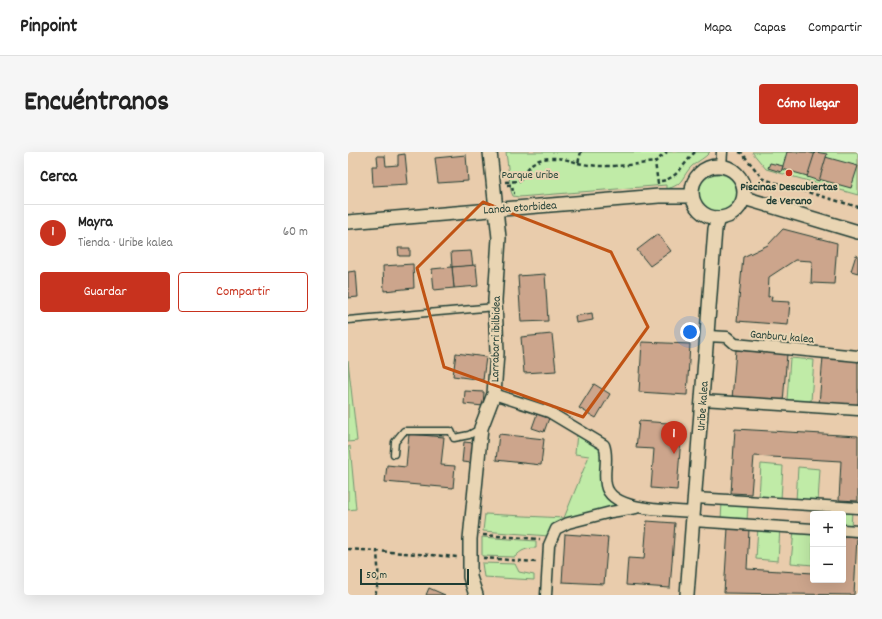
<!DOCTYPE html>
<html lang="es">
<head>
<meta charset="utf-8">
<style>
	:root { --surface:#fff; --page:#f6f6f6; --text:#222; --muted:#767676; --line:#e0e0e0; --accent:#c8321e }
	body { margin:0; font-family:Dekko,sans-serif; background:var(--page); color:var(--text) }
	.controls { position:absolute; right:12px; bottom:12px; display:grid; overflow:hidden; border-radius:4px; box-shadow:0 4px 16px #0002 }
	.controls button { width:36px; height:36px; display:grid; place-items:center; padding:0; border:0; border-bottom:1px solid var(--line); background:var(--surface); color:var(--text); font:20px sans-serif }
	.scale { position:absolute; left:12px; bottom:10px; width:109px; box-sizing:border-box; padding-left:4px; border:2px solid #1f3d34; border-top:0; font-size:11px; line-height:14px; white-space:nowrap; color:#1f3d34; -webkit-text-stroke:3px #e9d5b3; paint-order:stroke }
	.you { position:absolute; left:342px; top:180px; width:14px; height:14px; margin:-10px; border:3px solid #fff; border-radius:50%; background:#1a73e8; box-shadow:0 0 0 6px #1a73e833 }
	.badge { display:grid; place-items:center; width:26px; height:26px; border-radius:50%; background:var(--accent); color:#fff; font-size:13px; font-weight:700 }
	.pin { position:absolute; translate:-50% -33px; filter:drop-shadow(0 1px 2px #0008) }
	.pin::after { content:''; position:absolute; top:21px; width:14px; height:12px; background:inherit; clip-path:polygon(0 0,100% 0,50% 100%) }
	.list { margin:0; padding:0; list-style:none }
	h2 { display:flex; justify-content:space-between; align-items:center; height:52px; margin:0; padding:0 16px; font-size:17px }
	h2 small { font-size:13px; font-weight:400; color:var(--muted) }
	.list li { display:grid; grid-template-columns:26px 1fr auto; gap:12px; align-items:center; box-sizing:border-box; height:56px; padding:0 16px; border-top:1px solid var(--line) }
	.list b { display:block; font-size:15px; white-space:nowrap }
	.list p { margin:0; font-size:13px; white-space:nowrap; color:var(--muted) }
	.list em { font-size:13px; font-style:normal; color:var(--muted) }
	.actions { display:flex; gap:8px; padding:12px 16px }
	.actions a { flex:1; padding:9px 0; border:1px solid var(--accent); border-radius:4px; text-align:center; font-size:14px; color:var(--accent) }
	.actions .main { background:var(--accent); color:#fff }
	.map { position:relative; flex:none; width:510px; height:443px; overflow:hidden; border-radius:4px }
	header { display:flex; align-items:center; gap:24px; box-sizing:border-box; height:56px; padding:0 20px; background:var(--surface); border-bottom:1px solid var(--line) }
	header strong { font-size:19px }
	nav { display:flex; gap:22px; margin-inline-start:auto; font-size:14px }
	.intro { display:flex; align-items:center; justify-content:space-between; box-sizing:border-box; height:96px; padding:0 24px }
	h1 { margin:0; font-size:28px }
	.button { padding:10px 18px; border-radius:4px; background:var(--accent); color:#fff; font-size:14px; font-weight:700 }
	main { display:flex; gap:24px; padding:0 24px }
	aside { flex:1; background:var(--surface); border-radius:4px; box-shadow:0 4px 16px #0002 }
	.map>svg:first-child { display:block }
	.green { fill:#c0eba7; stroke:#70946e }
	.building { fill:#cca58c; stroke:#1f3d34 }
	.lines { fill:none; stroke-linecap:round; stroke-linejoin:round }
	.service-casing { stroke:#1f3d34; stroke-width:9 }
	.pedestrian-casing { stroke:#1f3d34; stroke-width:13 }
	.minor-casing { stroke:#1f3d34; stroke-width:16 }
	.path { stroke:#1f3d34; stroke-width:2.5; stroke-dasharray:4 3; stroke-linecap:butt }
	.service { stroke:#e9d5b3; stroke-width:6 }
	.pedestrian { stroke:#e9d5b3; stroke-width:10 }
	.minor { stroke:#e9d5b3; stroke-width:13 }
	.marked { fill:none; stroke:#c05314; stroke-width:3; stroke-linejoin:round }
	.poi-dot { fill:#c8321e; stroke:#e9d5b3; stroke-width:1.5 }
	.labels { text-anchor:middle; stroke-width:4; stroke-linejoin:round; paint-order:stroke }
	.park-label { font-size:12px; fill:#27463a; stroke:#e9d5b3 }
	.poi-label { font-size:12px; font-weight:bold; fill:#1f3d34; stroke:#e9d5b3 }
	.street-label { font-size:12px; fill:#1f3d34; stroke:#e9d5b3 }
</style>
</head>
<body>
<header>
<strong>Pinpoint</strong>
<nav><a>Mapa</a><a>Capas</a><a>Compartir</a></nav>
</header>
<div class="intro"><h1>Encuéntranos</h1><a class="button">Cómo llegar</a></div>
<main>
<aside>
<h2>Cerca<small></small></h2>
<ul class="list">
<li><span class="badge">1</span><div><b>Mayra</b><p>Tienda · Uribe kalea</p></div><em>60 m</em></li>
</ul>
<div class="actions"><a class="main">Guardar</a><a>Compartir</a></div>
</aside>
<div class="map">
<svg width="510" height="443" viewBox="0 0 510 443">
	<rect width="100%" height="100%" fill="#e9ccac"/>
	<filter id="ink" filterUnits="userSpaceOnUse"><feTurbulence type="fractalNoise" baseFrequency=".025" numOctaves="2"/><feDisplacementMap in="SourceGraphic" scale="8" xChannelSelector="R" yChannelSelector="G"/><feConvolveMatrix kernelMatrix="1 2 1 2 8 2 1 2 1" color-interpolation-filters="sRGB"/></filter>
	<g filter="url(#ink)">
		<g class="green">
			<path d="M158 0H362C357 6 350 9 344 14 333 25 336 33 318 37V33L171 45 165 44 163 39Z"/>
			<polygon points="404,0 510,0 510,43 418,17"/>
			<circle cx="370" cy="41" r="19"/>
			<polygon points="442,206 466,208 463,249 439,248"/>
			<polygon points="0,209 9,289 0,290"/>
			<polygon points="229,281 252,293 256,301 254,335 262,348 268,350 268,355 201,384 135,379 137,362 216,366 241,304 227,302"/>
			<polygon points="2,294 8,357 0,358 0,295"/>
			<polygon points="413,312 435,314 433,347 411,346"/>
			<polygon points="450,315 472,317 470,350 448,349"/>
			<polygon points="374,351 400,353 399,368 373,367"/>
			<polygon points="479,358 504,359 503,375 495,375 495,362 479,362"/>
			<polygon points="410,374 432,375 430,409 408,407"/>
			<polygon points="446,378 465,379 465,413 443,411"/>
			<path d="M134 385 188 389V396C179 396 173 398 167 405L134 404Z"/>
			<polygon points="134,411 167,412 171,420 186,423 186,428 136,425"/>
		</g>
		<g class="building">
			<polygon points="439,0 459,0 510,14 503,36 434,17"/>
			<polygon points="467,0 479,2 471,29 459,25"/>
			<polygon points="57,2 60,32 25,34 24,14 30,14 29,4 37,4 38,14 50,13 50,3"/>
			<polygon points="118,3 120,29 90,31 87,6"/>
			<polygon points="422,11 435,14 433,20 420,16"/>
			<polygon points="435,77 489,91 486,132 463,131 464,109 447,108 421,125 420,145 424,144 423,149 442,150 440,173 389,169 395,105 420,93"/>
			<polygon points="310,82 323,99 302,114 289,98"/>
			<polygon points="50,96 62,96 62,104 51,104"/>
			<polygon points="123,99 125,114 104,115 103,100"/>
			<polygon points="508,103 510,104 510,121 503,119"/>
			<polygon points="65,112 66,136 36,139 35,114"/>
			<polygon points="128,113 130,134 106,136 104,115"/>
			<polygon points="104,115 106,136 86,138 84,117"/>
			<polygon points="8,119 10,145 0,146 0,120"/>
			<polygon points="197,122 200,169 173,170 170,124"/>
			<polygon points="244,161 245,168 228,171 227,164"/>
			<polygon points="204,182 208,219 176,221 173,185"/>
			<polygon points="294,190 342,192 339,243 291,240"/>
			<polygon points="388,198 439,202 435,250 384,247"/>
			<polygon points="108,201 138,205 135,228 105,224"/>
			<polygon points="475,205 510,208 510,255 471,252"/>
			<polygon points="246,232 262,242 248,266 231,256"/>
			<polygon points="117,239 136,240 135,254 116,252"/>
			<polygon points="189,262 201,266 196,280 184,276"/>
			<polygon points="291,269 334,272 329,338 303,336 306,297 288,296"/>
			<polygon points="387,277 510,284 510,349 491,348 493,309 406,304 403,342 383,341"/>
			<polygon points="61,282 96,285 93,313 107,314 105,336 37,330 39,313 58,315"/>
			<polygon points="151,282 196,287 193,313 148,308"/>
			<polygon points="116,290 126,291 124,311 114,310"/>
			<polygon points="299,369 327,371 322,436 278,433 280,406 296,407"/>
			<polygon points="380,376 401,377 399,417 465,421 465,428 495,428 495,384 509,385 506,443 376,441"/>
			<polygon points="217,382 260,385 256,432 214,430"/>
			<polygon points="81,436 97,443 78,443"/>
		</g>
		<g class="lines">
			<g class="service-casing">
				<g id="service">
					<polyline points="0,168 147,155"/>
					<polyline points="46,302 47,290 56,279 103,279 106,286 121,283 132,277"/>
				</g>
			</g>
			<g class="pedestrian-casing">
				<g id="pedestrian">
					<polyline points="373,14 374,0"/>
					<polyline points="359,184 379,185 387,192 510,204"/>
					<path d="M146 242 201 260 256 293C261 306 255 319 258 333 263 360 324 358 346 360"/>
					<polyline points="354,248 510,258"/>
					<polyline points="347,346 510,356"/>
					<polyline points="345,369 465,377"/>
					<polyline points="495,378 510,379"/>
					<polyline points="198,443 201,393 208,377 220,371 263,360 288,356"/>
				</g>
			</g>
			<g class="minor-casing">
				<g id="minor">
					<circle cx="370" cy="40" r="26"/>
					<polyline points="396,46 510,80"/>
					<polyline points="0,70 311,44 344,44"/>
					<polyline points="128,443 122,425 122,387 133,276 146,242 149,201 147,148 151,86 142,0"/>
					<polyline points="339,443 367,77 370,66"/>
				</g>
			</g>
			<g class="path">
				<polyline points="391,0 394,1 415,27 510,55"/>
				<path d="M230 11C256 17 280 13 307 10"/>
				<path d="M313 29C329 27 336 11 347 0"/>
				<path d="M157 30 171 29C175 24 180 15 185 11 199 3 216 6 230 11L233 0"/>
				<polyline points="310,32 307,10 319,0"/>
				<polyline points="159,33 164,33 165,41 167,41"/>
				<polyline points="135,383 192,387"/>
				<polyline points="0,397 110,405"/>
				<polyline points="135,406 188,410"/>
				<path d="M27 443C32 429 30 415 29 400"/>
			</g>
			<use href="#service" class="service"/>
			<use href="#pedestrian" class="pedestrian"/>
			<use href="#minor" class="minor"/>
		</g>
	</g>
	<path class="marked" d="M135 50 263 100 300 175 235 265 96 215 69 116Z"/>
	<circle class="poi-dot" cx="441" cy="21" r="4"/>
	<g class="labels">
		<g class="park-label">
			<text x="182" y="26">Parque Uribe</text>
		</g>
		<g class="poi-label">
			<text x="441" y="38">Piscinas Descubiertas<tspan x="441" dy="14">de Verano</tspan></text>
		</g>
		<g class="street-label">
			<text transform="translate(172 55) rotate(-4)" y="4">Landa etorbidea</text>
			<text transform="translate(434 184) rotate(5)" y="4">Ganburu kalea</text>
			<text transform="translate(147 187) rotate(-89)" y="4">Larrabarri ibilbidea</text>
			<text transform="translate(354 254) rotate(-86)" y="4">Uribe kalea</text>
		</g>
	</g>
</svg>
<div class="controls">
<button>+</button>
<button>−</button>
</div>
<div class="scale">50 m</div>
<div class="you"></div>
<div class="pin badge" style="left:326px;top:302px">1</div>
</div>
</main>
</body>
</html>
